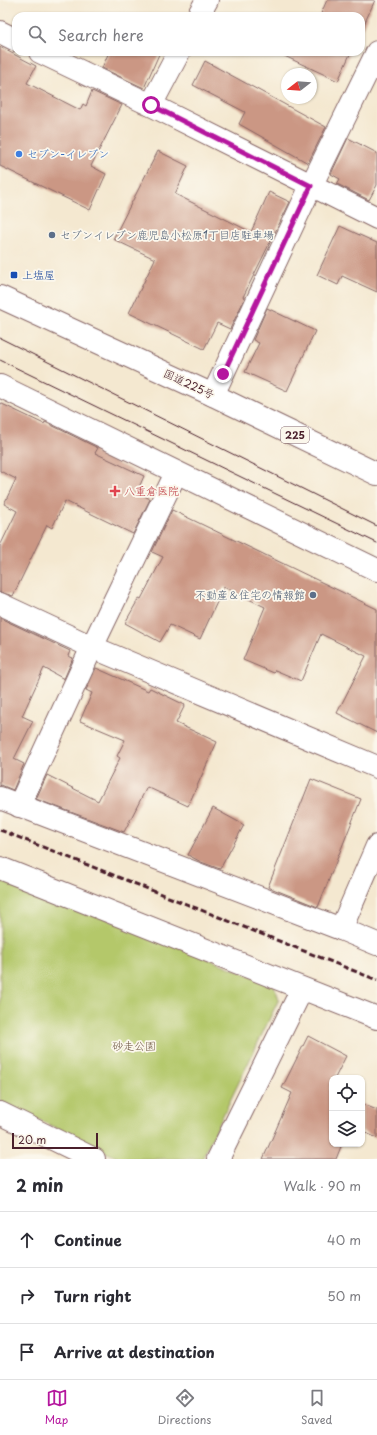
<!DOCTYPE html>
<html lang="en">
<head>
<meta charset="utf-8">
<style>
	:root { --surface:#fff; --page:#f2f2f3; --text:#2b2b33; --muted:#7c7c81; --line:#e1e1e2; --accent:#b5179e }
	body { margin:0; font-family:"Playpen Sans","Klee One",sans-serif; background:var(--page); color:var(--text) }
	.controls { position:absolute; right:12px; bottom:12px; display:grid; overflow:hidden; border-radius:8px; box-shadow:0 1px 3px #0004 }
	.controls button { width:36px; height:36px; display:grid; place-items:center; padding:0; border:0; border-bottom:1px solid var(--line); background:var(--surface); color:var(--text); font:20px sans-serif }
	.compass { position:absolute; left:281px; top:68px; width:36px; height:36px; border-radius:50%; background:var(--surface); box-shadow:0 1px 3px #0004; rotate:253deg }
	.scale { position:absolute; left:12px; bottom:10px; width:86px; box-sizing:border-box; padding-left:4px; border:2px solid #4a1f2b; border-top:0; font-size:11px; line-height:14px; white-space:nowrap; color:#4a1f2b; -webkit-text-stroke:3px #fbf7ec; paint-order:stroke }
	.stop { position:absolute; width:12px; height:12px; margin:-9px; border:3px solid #b5179e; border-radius:50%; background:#fff }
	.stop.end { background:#b5179e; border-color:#fff; box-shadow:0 1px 4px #0008 }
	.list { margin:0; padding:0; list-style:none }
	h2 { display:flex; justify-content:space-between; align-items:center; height:52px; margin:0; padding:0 16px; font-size:17px }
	h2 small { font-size:13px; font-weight:400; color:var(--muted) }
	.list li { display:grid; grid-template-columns:26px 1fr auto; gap:12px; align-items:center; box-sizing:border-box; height:56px; padding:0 16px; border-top:1px solid var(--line) }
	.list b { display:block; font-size:15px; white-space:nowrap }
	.list em { font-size:13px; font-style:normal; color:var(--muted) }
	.icon { flex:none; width:22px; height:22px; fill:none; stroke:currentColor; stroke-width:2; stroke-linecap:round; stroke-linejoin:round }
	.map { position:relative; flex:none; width:377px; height:1159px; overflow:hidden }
	.search { position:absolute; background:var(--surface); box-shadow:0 1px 3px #0004; left:12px; right:12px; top:12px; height:44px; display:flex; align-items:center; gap:10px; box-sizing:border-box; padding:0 14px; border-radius:12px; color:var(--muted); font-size:15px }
	.sheet { height:220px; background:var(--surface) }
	nav { display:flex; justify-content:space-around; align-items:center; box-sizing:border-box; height:56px; border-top:1px solid var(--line); background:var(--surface); font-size:11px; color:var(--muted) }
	nav a { display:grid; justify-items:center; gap:2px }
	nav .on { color:var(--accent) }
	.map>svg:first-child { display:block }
	.green { fill:#b4c86b; stroke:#7f744b }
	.building { fill:#cb9784 }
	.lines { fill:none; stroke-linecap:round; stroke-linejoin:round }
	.minor-casing { stroke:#866565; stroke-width:24 }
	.trunk-casing { stroke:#866565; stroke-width:24 }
	.minor { stroke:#fff; stroke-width:22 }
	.trunk { stroke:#fff; stroke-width:22 }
	.tram { stroke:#4a1f2b; stroke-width:1 }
	.rail { stroke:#4a1f2b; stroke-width:3; stroke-dasharray:6 3; stroke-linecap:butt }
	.route { stroke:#b5179e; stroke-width:5 }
	.shop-dot { fill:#3f7fe0; stroke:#fbf7ec; stroke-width:1.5 }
	.service-dot { fill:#5c6f8a; stroke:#fbf7ec; stroke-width:1.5 }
	.transit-dot { fill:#1a4fb4; stroke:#fbf7ec; stroke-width:1.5 }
	.health-dot { fill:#e0444e; stroke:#fbf7ec; stroke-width:1.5 }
	.labels { text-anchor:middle; stroke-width:3.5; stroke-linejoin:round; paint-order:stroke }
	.shield { fill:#fbf7ec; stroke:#7f6065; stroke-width:1 }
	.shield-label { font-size:10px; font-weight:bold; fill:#4a1f2b }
	.shop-label { font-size:11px; fill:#366cbe; stroke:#fbf7ec; text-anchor:start }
	.service-label { font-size:11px; fill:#4e5e75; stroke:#fbf7ec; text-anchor:start }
	.transit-label { font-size:11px; fill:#164399; stroke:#fbf7ec; text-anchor:start }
	.street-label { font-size:11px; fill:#4a1f2b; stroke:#fbf7ec }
	.health-label { font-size:11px; fill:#be3a42; stroke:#fbf7ec; text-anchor:start }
	.park-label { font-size:11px; fill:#6a523e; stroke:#fbf7ec }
</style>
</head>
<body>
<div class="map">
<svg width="377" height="1159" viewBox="0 0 377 1159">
	<rect width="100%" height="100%" fill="#fbf7ec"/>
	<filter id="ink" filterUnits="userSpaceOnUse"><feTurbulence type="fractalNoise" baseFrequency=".025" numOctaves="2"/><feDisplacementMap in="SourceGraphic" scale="8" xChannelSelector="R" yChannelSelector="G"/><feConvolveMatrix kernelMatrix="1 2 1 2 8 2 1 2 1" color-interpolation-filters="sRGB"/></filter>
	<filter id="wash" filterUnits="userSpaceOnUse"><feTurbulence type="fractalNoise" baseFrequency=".012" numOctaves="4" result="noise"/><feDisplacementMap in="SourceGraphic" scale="16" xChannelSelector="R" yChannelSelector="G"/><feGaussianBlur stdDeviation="0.9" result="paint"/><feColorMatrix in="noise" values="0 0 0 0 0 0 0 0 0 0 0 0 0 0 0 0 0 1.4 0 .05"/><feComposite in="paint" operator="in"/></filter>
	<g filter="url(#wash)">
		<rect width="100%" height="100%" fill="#f4e8d0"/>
		<polygon class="green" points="0,876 274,985 279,999 202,1159 120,1159 0,1101"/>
		<g id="blocks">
			<g class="building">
				<polygon points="327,0 375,0 361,31 361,16 320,16"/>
				<polygon points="0,47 36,66 27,83 80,110 83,104 86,106 92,91 122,105 91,166 106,174 90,210 0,166"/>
				<polygon points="109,52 160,52 144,88 102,68"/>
				<polygon points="276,52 351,52 338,81"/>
				<polygon points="205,61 326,127 308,163 239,124 245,112 193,85"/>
				<polygon points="348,138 377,153 377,185 369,200 337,184 340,179 331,174"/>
				<polygon points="158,151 188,166 175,194 251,232 269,192 290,202 243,297 245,298 230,329 217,323 204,349 129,313 155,259 113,239"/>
				<polygon points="340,226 377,243 377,292 342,276 338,285 317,275"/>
				<polygon points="267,308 315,331 287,391 245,372 259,343 253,340"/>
				<polygon points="0,403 44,424 45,422 98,448 95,453 144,476 137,492 150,499 133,534 65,501 52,528 47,525 13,596 0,592 0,546 17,511 4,504 16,479 0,471"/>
				<polygon points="172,510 377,609 377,733 337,713 366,656 321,634 301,681 275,670 274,673 243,660 265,607 224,587 200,639 170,625 160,642 125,623 139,598 141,599 163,557 152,552"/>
				<polygon points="0,618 70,651 68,656 73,658 64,679 44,668 22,716 33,721 14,759 24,764 13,790 1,785 0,786"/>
				<polygon points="96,668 148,691 150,688 185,705 176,723 217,742 188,806 147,787 124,832 36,799 47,775 98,801 120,758 117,756 125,740 80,721 92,693 86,690"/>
				<polygon points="311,779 361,799 318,907 268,887"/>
				<polygon points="213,808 244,825 220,869 201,862 188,855"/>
				<polygon points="308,1036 346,1056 335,1078 332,1078 332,1084 329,1089 332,1091 332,1144 342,1144 336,1159 263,1159 292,1093 282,1088"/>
				<polygon points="362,1104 377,1110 377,1138 362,1131"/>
			</g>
		</g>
	</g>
	<g filter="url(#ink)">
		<use href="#blocks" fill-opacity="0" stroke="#866565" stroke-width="1"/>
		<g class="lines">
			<g class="minor-casing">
				<g id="minor">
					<polyline points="198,16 207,0"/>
					<polyline points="0,32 16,40"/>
					<polyline points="40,52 151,105 377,218"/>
					<polyline points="151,105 179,52"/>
					<polyline points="0,386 377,570"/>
					<polyline points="213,395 311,186 377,52"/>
					<polyline points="0,604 92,647 377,767"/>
					<polyline points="0,798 341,929 377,944"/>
					<polyline points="19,806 92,647 176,473"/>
					<polyline points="0,868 377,1018"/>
					<polyline points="341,929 377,846"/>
					<polyline points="0,1113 94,1159"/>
					<polyline points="218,1159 302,989"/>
				</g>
			</g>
			<g class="trunk-casing">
				<polyline id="trunk" points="0,297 213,395 377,474"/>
			</g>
			<use href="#minor" class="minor"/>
			<use href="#trunk" class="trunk"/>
			<g class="tram">
				<polyline points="0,338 377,526"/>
				<polyline points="0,360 377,543"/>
			</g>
			<polyline class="rail" points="0,830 377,980"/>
		</g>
	</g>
	<g class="lines" filter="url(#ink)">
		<polyline class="route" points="151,105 311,186 223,374"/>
	</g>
	<circle class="shop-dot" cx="19" cy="154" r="4"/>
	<g class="service-dot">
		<circle cx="52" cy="235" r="4"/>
		<circle cx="313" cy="595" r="4"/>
	</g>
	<rect class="transit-dot" x="10" y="271" width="8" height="8" rx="2"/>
	<path class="health-dot" d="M113 485h4v4h4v4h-4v4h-4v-4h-4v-4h4z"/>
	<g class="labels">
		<rect class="shield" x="281" y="427" width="28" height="16" rx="3"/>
		<g class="shield-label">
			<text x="295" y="439">225</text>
		</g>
		<g class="shop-label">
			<text x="27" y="158">セブン-イレブン</text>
		</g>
		<g class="service-label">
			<text x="60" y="239">セブンイレブン鹿児島小松原1丁目店駐車場</text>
			<text x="305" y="599" text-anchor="end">不動産＆住宅の情報館</text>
		</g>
		<g class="transit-label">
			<text x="22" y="279">上塩屋</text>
		</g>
		<g class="street-label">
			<text transform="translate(189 384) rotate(25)" y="4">国道225号</text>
		</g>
		<g class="health-label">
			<text x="124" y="495">八重倉医院</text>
		</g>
		<g class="park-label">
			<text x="134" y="1050">砂走公園</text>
		</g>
	</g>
</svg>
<div class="controls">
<button><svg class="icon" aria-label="locate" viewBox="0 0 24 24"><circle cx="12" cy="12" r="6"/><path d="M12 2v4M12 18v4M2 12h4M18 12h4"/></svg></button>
<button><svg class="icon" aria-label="layers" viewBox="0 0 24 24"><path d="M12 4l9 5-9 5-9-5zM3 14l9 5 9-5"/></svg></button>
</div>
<svg class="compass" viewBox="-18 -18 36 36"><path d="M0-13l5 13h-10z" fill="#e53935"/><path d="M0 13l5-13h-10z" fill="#7c7c81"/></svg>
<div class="scale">20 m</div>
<div class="stop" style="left:151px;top:105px"></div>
<div class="stop end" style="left:223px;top:374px"></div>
<div class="search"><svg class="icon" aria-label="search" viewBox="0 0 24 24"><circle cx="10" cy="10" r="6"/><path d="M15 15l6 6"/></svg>Search here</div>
</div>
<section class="sheet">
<h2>2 min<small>Walk · 90 m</small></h2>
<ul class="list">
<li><svg class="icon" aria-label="ahead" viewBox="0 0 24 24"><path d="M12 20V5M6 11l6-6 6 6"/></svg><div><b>Continue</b></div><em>40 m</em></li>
<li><svg class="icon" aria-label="right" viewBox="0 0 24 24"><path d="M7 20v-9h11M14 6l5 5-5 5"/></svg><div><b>Turn right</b></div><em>50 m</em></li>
<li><svg class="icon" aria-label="arrive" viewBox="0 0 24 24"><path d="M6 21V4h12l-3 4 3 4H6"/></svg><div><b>Arrive at destination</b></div></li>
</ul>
</section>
<nav>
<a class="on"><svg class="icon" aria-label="map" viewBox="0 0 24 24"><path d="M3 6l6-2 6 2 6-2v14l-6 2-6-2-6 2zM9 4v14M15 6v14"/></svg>Map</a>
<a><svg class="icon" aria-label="directions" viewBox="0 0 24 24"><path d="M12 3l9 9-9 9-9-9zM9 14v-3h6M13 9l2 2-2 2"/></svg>Directions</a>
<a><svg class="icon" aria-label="saved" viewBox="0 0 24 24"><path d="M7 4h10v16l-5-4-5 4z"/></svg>Saved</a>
</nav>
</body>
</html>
